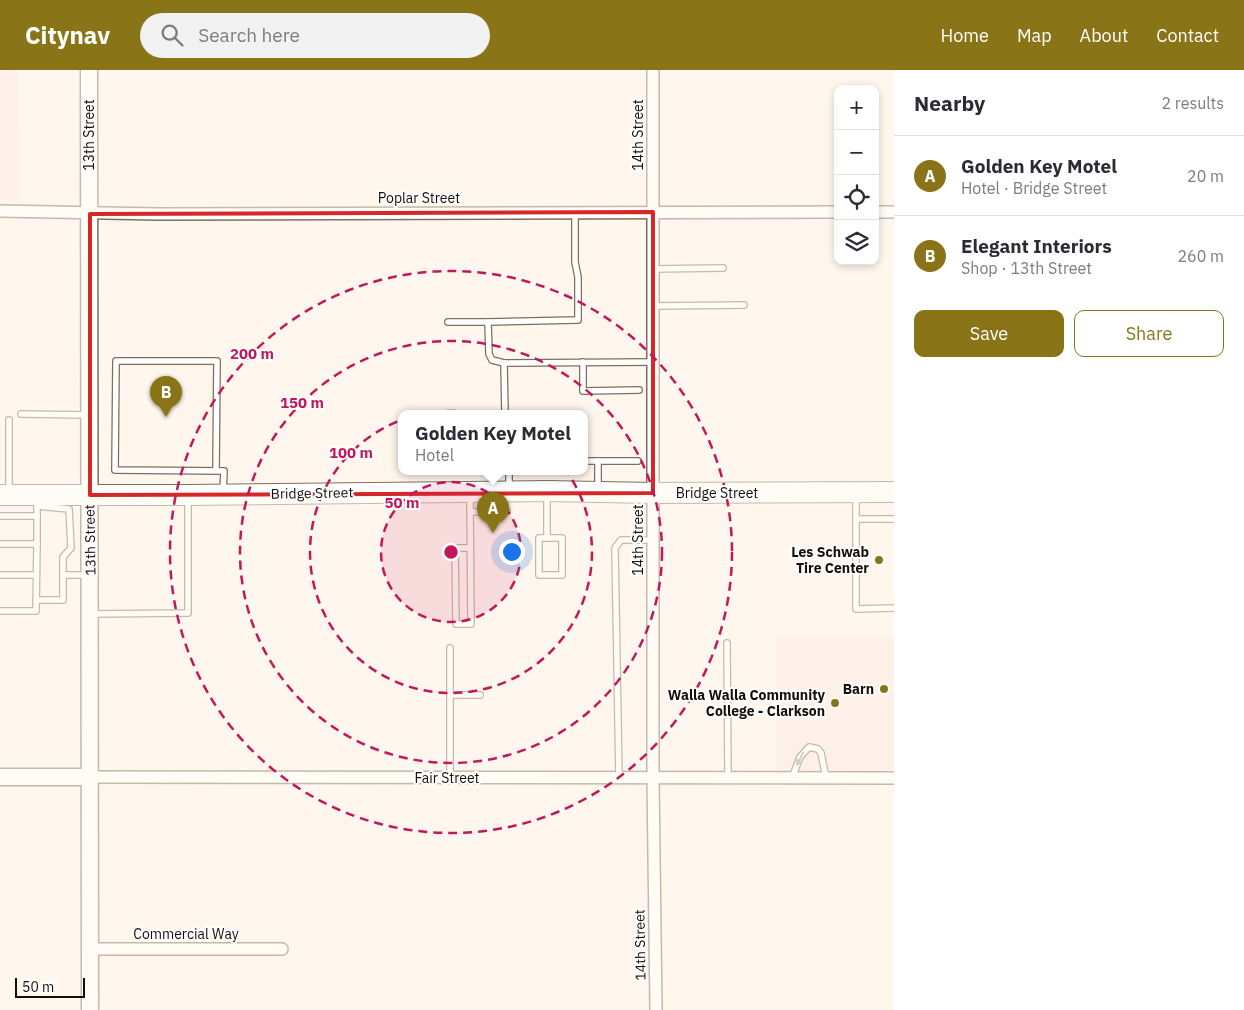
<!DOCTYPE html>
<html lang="en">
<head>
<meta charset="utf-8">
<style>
	:root { --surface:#fff; --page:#f2f2f3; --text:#2b2b33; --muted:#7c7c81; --line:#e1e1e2; --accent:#897518 }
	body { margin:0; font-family:"IBM Plex Sans",sans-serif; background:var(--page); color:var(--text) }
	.controls { position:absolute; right:15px; top:15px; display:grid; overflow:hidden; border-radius:10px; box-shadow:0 2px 8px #0003 }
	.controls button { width:45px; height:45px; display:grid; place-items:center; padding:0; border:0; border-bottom:1px solid var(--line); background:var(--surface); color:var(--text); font:25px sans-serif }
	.scale { position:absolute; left:15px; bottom:12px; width:70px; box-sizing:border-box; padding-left:5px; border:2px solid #150e06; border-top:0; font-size:14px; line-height:18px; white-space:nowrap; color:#150e06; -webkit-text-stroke:4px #fff; paint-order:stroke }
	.you { position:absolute; left:511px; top:481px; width:18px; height:18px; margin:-12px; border:4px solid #fff; border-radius:50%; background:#1a73e8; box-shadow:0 0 0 8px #1a73e833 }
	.badge { display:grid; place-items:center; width:32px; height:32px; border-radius:50%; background:var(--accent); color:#fff; font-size:16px; font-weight:700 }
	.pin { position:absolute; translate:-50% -41px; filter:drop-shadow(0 1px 2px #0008) }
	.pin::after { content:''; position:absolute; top:26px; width:18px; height:15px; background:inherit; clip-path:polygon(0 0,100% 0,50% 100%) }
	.popup { position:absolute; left:398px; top:340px; width:190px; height:65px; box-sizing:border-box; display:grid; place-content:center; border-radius:10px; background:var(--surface); filter:drop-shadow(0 1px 4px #0005); font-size:16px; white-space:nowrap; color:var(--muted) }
	.popup b { font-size:19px; color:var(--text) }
	.popup::after { content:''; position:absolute; left:50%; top:100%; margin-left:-10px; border:10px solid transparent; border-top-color:var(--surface) }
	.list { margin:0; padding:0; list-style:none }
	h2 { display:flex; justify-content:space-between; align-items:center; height:65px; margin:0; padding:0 20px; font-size:21px }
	h2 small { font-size:16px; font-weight:400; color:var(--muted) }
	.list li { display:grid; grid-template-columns:32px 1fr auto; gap:15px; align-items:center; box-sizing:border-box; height:80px; padding:0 20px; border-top:1px solid var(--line) }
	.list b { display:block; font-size:19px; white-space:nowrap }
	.list p { margin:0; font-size:16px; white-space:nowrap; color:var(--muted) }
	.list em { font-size:16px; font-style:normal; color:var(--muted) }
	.actions { display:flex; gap:10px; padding:15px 20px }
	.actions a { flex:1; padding:11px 0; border:1px solid var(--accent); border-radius:10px; text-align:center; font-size:18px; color:var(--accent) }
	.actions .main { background:var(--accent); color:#fff }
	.icon { flex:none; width:28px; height:28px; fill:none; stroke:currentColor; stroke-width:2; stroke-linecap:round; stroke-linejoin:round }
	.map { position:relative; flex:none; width:894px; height:940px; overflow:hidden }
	header { display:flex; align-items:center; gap:30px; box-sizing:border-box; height:70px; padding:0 25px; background:var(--accent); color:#fff }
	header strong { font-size:24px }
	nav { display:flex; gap:28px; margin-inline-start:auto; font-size:18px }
	.search { width:350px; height:45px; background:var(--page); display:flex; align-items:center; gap:12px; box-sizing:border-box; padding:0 18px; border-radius:28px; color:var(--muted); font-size:19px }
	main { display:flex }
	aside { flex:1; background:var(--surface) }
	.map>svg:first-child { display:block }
	.education { fill:#fee8e6 }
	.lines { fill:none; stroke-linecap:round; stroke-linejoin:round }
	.lane-casing { stroke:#7f6e58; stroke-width:8 }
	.street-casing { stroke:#7f6e58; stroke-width:14 }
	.secondary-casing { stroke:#7f6e58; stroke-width:19 }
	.highway-casing { stroke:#7f6e58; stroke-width:22 }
	.lane { stroke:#fff; stroke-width:5.5 }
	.street { stroke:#fff; stroke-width:11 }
	.secondary { stroke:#fff; stroke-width:16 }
	.highway { stroke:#fff; stroke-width:20 }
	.oneway { fill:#a19f9b }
	.marked { fill:none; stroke:#d62828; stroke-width:4; stroke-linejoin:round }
	.ring { fill:none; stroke:#c2185b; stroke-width:2.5; stroke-dasharray:9 6 }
	.poi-dot { fill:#897518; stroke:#fff; stroke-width:2 }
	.labels { text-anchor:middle; stroke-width:4; stroke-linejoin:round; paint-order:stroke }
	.street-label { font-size:14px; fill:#150e06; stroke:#fff }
	.poi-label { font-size:14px; font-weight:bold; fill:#150e06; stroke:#fff; text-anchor:end }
	.centre { fill:#c2185b; stroke:#fff; stroke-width:2.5 }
	.ring-label { font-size:15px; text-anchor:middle; font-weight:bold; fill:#c2185b; stroke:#fff; stroke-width:4; stroke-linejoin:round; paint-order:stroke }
</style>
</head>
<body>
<header>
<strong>Citynav</strong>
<div class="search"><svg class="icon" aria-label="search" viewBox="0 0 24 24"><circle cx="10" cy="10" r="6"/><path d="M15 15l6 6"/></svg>Search here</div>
<nav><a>Home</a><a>Map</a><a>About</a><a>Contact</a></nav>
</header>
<main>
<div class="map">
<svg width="894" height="940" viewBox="0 0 894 940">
	<rect width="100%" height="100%" fill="#fff7ed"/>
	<g class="education">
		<polygon points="0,0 18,0 20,130 0,130"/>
		<polygon points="776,565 894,566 894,700 777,700"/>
	</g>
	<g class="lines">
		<g class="lane-casing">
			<g id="lane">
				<polyline points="652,199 723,198"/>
				<polyline points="652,236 744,235"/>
				<polyline points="448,252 488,252 489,284 492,290 504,293"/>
				<polyline points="488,252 578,250 578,207 575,192 575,142"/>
				<polyline points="583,292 583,321 639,320"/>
				<polyline points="21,344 87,345"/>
				<polyline points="505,344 504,293 653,292"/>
				<polyline points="9,350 9,422"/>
				<polyline points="584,391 598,391 598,420"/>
				<polyline points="598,391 638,391"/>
				<polyline points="216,401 217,291 116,291 115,400 224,401 223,422"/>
				<polyline points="509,417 509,402"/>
				<polyline points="470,426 471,554 456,554 455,478 470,478"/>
				<polyline points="856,427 856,539 894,538"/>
				<polyline points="37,436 69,439 71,478 63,487 63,505"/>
				<polyline points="470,442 507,441"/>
				<polyline points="0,446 37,446"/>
				<polyline points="856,449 894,449"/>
				<polyline points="547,468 562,468 562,505 539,505 539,468 547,468 547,425"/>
				<polyline points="0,474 37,474 37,433"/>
				<polyline points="0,505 36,505"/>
				<polyline points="36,530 63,530 63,505 88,505"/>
				<polyline points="0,541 36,541 37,474"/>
				<polyline points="91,544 188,543 188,429"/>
				<polyline points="727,573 728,708"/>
				<polyline points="450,625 480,625"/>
				<polyline points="450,708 450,578"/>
				<polyline points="619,708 615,478 621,470 653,470"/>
				<polyline points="792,708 800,687 809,677 818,679 821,683 826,708"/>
			</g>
		</g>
		<g class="street-casing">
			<g id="street">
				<polyline points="653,0 653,708 656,940"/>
				<polyline points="0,141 158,144 838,142"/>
				<polyline points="875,142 894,142"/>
				<polyline points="90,707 894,708"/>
				<polyline points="89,879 282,879"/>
			</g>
		</g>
		<g class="secondary-casing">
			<g id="secondary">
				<polyline points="89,0 90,940"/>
				<polyline points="0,707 90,707"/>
			</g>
		</g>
		<g class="highway-casing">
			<polyline id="highway" points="0,425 188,425 547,421 653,423 894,422"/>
		</g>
		<use href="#lane" class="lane"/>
		<use href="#street" class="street"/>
		<use href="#secondary" class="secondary"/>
		<use href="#highway" class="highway"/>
	</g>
	<defs><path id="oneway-solid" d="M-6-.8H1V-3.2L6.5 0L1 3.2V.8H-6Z" transform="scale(1.25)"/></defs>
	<use class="oneway" href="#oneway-solid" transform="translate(800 689) rotate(116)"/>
	<path d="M0 0H894V940H0ZM653 142V423L90 425V144Z" fill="#fff7ed" fill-opacity=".55" fill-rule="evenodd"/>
	<path class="marked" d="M653 142V423L90 425V144Z"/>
	<circle cx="451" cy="482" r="70" fill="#c2185b" fill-opacity=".12"/>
	<g class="ring">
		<circle cx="451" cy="482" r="70"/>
		<circle cx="451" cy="482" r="141"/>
		<circle cx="451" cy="482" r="211"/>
		<circle cx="451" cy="482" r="281"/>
	</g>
	<g class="poi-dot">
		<circle cx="879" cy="490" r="5"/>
		<circle cx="884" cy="619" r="5"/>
		<circle cx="835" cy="633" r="5"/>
	</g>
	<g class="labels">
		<g class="street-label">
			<text transform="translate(89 65) rotate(-90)" y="5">13th Street</text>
			<text transform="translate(638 65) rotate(-90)" y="5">14th Street</text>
			<text x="419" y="133">Poplar Street</text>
			<text transform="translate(312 423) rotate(-1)" y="5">Bridge Street</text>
			<text x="717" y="428">Bridge Street</text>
			<text transform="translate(90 470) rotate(-91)" y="5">13th Street</text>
			<text transform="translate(638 470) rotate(-90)" y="5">14th Street</text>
			<text x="447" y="713">Fair Street</text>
			<text x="186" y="869">Commercial Way</text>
			<text transform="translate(640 875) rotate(-91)" y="5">14th Street</text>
		</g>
		<g class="poi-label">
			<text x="869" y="487">Les Schwab<tspan x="869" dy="16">Tire Center</tspan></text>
			<text x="874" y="624">Barn</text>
			<text x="825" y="630">Walla Walla Community<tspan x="825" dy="16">College - Clarkson</tspan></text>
		</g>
	</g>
	<circle cx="451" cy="482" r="8" class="centre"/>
	<g class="ring-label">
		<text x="252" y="289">200 m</text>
		<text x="302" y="338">150 m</text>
		<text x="351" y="388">100 m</text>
		<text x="402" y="438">50 m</text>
	</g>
</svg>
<div class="controls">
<button>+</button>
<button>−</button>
<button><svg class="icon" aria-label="locate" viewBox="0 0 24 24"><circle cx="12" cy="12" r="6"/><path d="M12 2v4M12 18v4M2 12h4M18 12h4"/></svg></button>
<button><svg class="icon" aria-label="layers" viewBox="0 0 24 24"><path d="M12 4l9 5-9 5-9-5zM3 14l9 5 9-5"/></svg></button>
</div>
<div class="scale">50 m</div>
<div class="you"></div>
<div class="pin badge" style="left:493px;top:463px">A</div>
<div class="popup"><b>Golden Key Motel</b>Hotel</div>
<div class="pin badge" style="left:166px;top:347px">B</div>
</div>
<aside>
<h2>Nearby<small>2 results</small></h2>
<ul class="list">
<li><span class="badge">A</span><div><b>Golden Key Motel</b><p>Hotel · Bridge Street</p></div><em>20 m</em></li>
<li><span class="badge">B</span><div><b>Elegant Interiors</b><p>Shop · 13th Street</p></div><em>260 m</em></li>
</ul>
<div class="actions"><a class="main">Save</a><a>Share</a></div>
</aside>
</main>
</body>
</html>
